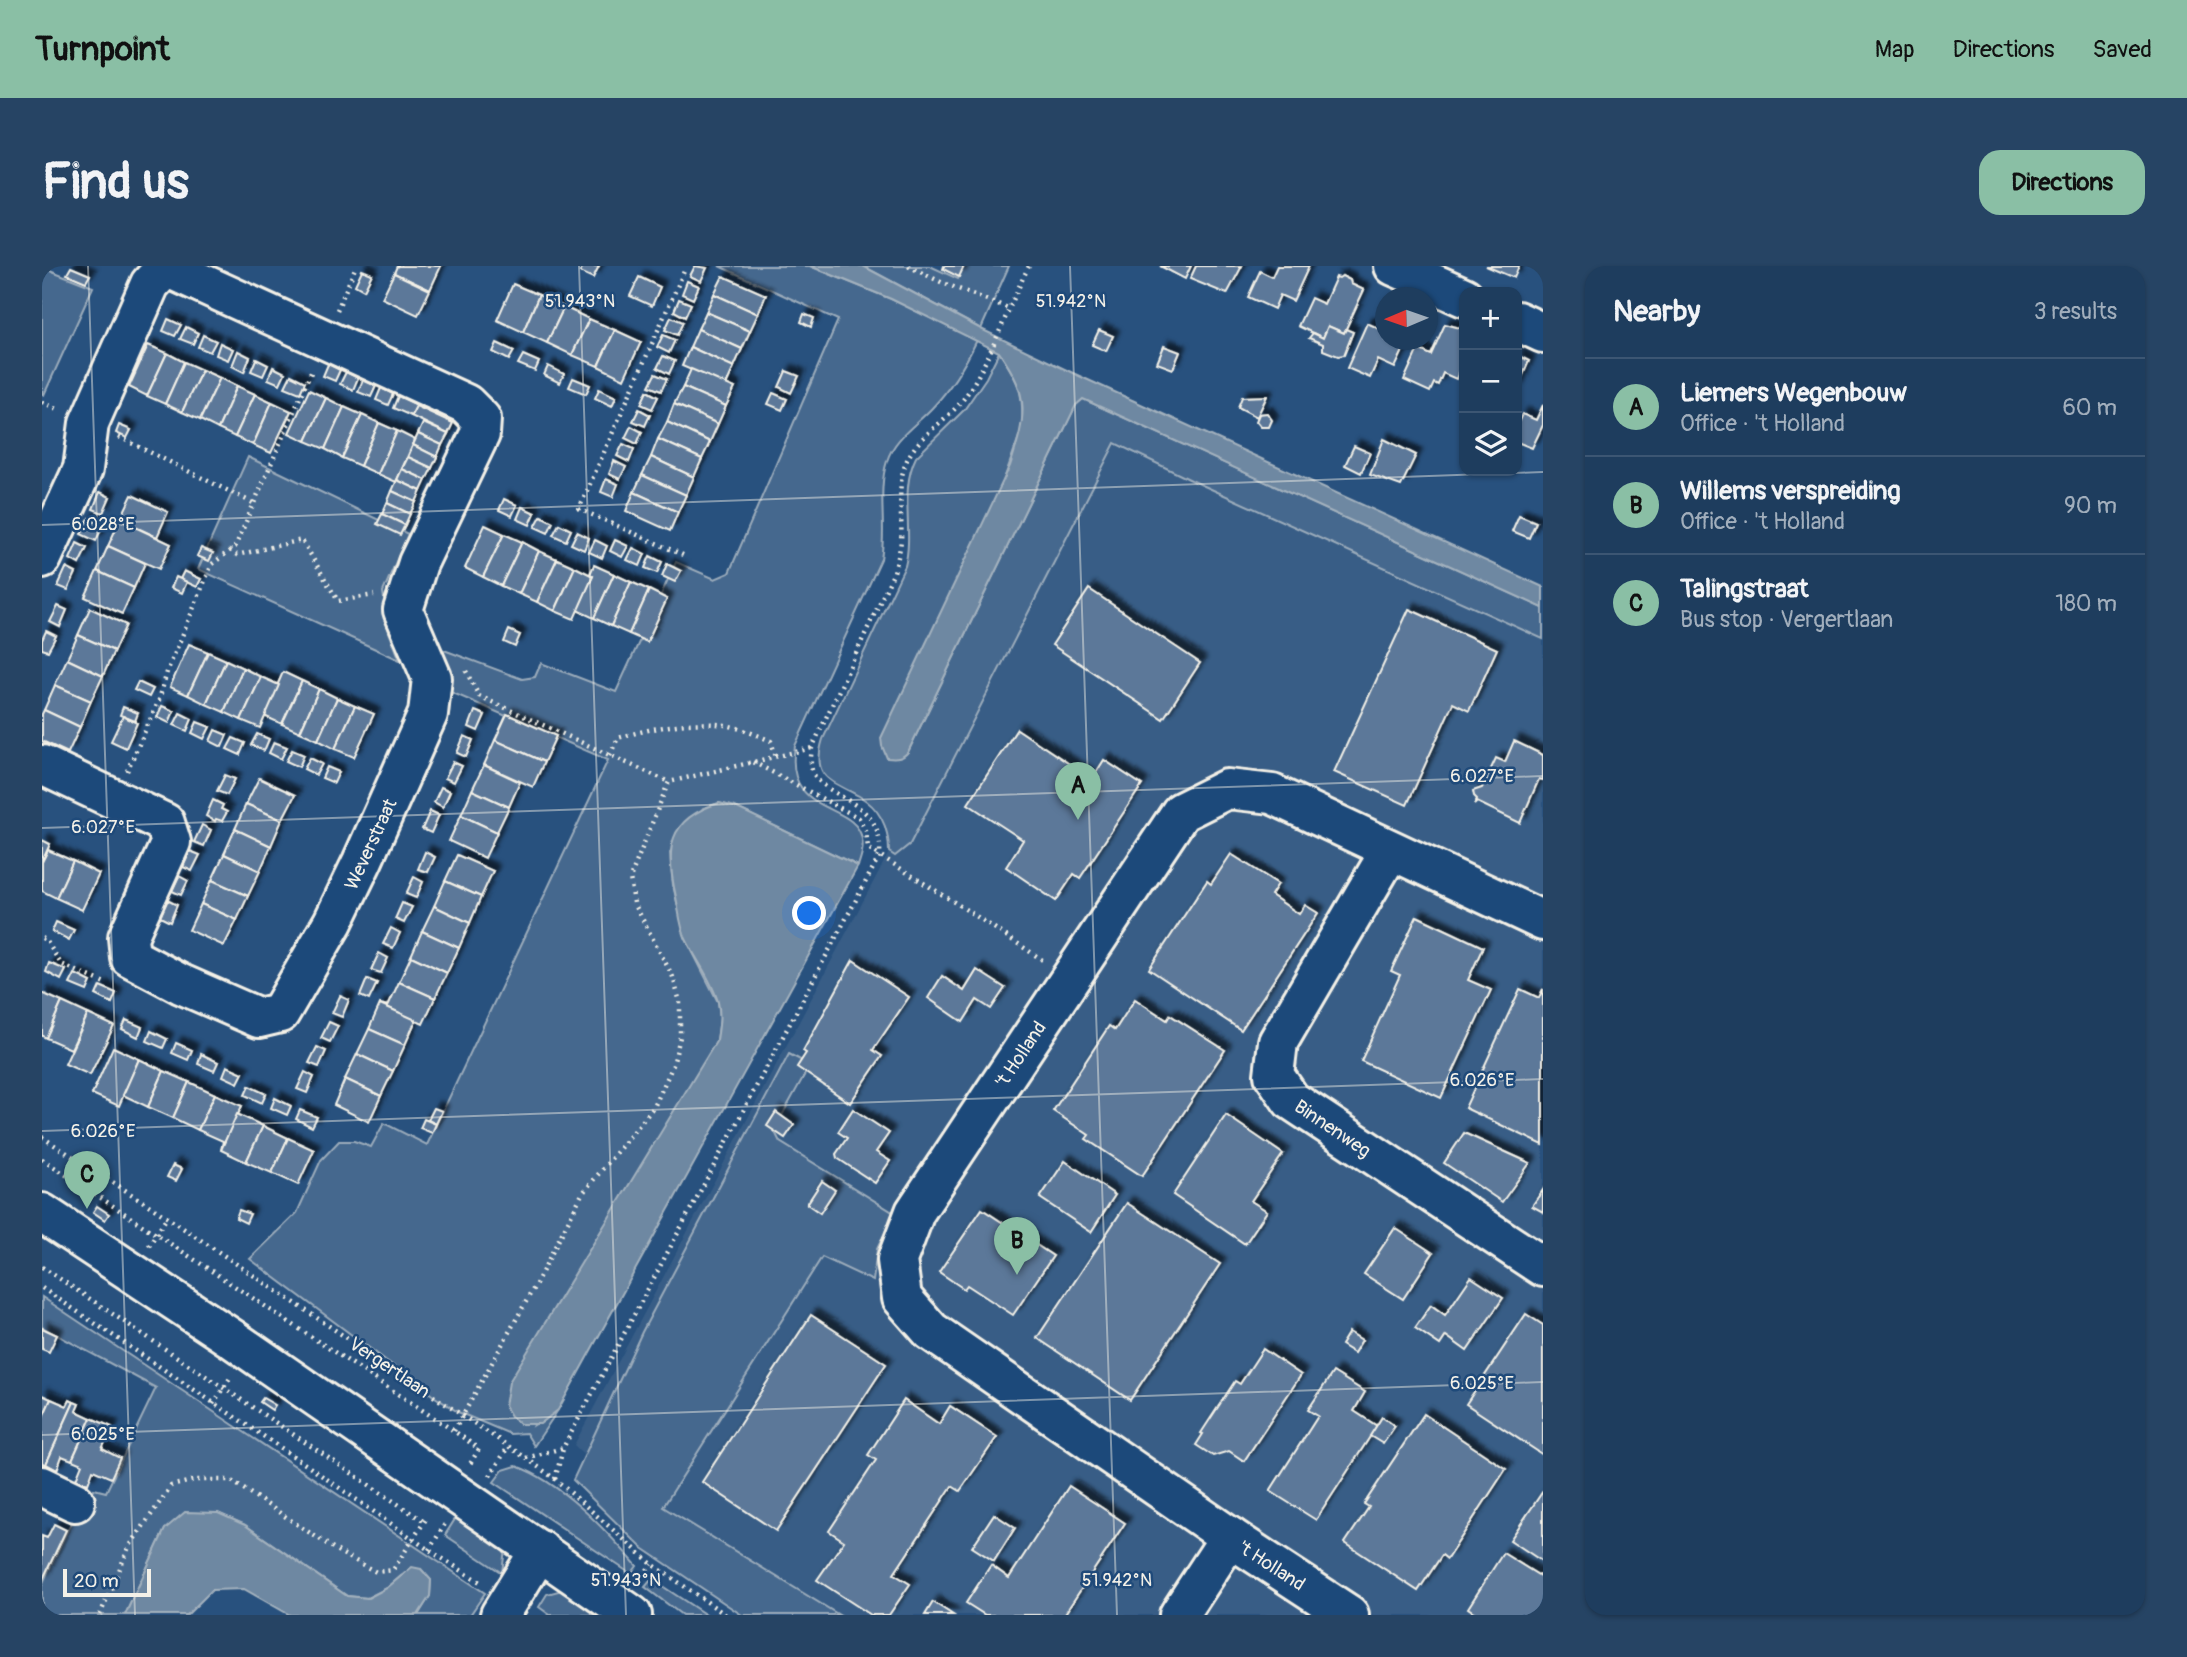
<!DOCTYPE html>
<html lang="en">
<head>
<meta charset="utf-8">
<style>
	:root { --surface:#1e3d5e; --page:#264464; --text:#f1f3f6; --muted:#a1aebc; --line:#3c5673; --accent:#8abfa5 }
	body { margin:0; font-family:Pangolin,sans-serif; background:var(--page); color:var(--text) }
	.controls { position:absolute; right:21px; top:21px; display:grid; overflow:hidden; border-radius:14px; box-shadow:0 2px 5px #0004 }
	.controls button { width:63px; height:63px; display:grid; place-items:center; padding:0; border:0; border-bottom:2px solid var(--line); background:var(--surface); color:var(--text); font:35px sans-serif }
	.compass { position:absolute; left:1333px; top:21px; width:63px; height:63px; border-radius:50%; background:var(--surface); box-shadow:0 2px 5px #0004; rotate:268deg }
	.scale { position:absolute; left:21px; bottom:18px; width:88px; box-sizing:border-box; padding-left:7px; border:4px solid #f4f1e8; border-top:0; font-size:19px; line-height:24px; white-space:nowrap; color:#f4f1e8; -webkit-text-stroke:5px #1f4a7a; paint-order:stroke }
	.you { position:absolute; left:768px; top:648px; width:24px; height:24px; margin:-18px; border:5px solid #fff; border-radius:50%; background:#1a73e8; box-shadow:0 0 0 10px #1a73e833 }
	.badge { display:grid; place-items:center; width:46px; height:46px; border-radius:50%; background:var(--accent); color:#111; font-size:23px; font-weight:700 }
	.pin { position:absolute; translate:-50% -58px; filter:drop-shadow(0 2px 4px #0008) }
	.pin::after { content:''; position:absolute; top:37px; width:24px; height:21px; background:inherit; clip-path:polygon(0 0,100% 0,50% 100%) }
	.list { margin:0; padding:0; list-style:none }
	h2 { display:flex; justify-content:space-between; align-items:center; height:91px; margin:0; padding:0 28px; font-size:30px }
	h2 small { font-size:23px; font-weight:400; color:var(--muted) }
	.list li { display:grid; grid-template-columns:46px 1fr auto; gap:21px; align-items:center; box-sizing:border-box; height:98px; padding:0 28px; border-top:2px solid var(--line) }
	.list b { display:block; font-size:26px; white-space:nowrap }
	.list p { margin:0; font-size:23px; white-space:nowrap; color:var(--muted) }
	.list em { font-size:23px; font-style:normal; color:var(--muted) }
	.icon { flex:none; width:38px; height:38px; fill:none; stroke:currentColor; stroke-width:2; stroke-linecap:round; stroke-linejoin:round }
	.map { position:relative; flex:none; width:1501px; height:1349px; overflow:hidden; border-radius:21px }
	header { display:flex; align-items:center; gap:42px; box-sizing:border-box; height:98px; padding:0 35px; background:var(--accent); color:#111 }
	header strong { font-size:33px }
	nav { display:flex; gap:38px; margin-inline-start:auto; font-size:24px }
	.intro { display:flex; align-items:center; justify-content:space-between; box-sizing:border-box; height:168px; padding:0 42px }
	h1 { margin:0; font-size:49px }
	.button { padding:18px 32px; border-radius:21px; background:var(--accent); color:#111; font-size:24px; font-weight:700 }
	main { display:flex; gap:42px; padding:0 42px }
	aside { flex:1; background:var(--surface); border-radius:21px; box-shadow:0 2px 5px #0004 }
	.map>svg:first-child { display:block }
	.built { fill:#375d86 }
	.green { fill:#45688e; stroke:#9cacbb; stroke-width:2 }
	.water { fill:#6e88a2; stroke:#a4b2be; stroke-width:2 }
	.building { fill:#5b7899; stroke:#f4f1e8; stroke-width:2; filter:url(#shadow) }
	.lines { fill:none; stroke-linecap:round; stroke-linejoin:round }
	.minor-casing { stroke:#f4f1e8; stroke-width:44 }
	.path { stroke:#f4f1e8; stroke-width:4.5; stroke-dasharray:2 5; stroke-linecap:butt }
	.minor { stroke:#1f4a7a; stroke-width:38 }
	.ticks { fill:none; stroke:#f4f1e8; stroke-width:2; stroke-opacity:0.45 }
	.labels { text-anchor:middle; stroke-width:5; stroke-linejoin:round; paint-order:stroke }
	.street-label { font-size:19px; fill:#f4f1e8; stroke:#1f4a7a }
	.ticks-label { font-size:18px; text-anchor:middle; fill:#f4f1e8; stroke:#1f4a7a; stroke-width:5; stroke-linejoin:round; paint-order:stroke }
</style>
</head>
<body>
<header>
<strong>Turnpoint</strong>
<nav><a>Map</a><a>Directions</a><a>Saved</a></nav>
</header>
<div class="intro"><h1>Find us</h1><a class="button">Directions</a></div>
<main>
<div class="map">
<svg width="1501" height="1349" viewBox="0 0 1501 1349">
	<defs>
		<filter id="shadow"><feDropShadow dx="6" dy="-6" stdDeviation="2" flood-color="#0009"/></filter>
	</defs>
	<rect width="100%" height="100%" fill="#28517e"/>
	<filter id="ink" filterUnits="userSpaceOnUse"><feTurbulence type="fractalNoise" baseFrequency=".0143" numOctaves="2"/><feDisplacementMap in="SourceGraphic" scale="14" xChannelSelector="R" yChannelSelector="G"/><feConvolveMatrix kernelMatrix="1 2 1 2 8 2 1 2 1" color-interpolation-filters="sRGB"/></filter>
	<g filter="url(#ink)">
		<polygon class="built" points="1070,167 1501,360 1501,1349 705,1349 532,1179"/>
		<g class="green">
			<path d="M677 0H768L849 33 935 74C923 99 910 121 890 142 874 159 852 172 845 195 835 226 845 261 839 293L753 480C741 551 814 535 820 573 822 583 819 591 816 600L693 541 677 537 661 542 628 586 631 619 643 671 676 736 678 752 675 774 492 1159 516 1144 492 1180 484 1167 468 1168 416 1146 393 1131 208 993 255 947 279 894 297 875H312L329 881 342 857 385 879 566 494 397 421 383 377 480 413 493 411 499 397 574 426 634 296 673 313 687 307 796 54Z"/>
			<polygon points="821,0 888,0 916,13 922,0 967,0 939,63"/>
			<polygon points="0,1 51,21 2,129 0,128"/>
			<path d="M957 86C977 116 982 126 980 162L866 486 1034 139 1041 133 1501 342V373L1149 214 1073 177 868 578 853 590 847 586C847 562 838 542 817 530 788 514 769 512 781 473L863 300C872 264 857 225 874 191L922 144 944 112Z"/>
			<polygon points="206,191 366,268 341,326 347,366 358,394 156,303"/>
			<polygon points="747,788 768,799 732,864 738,876 852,947 835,983 831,1015 780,991 621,1241 797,1349 700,1349 599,1281 531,1214 600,1066"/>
			<polygon points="0,1031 443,1327 428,1349 376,1349 388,1330 389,1314 379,1303 359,1310 345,1322 325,1332 305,1330 203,1259 176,1247 123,1263 83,1349 0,1349 0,1319 26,1263 52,1223 64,1226 114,1122 0,1061"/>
			<path d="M474 1200C519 1216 564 1264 595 1300L589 1308 452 1216 461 1204Z"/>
			<polygon points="415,1250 463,1282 460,1307 403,1269"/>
			<polygon points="608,1315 614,1316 664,1349 640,1349 603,1321"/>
			<polygon points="520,1324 551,1347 550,1349 508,1349 497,1341 505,1328"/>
		</g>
		<g class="water">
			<path d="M768 0H821L939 63 1033 108 1501 321V342L1041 133 1034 139 866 486C860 493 854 493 845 492L840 480 839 472 968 200C984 150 989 131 957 86L849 33Z"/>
			<path d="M677 537 693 541 816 600 516 1144 498 1158H478L469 1150 463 1140 467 1116 675 774C677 761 679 749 676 736 670 714 654 694 644 673 638 661 637 645 634 631 623 583 625 553 677 537Z"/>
			<polygon points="143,1246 176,1247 203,1259 305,1330 326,1332 345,1322 370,1301 379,1303 389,1314 388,1330 376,1349 248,1349 202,1323 170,1324 145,1349 83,1349 123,1263"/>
		</g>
		<g class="building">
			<polygon points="355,0 399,0 388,24 352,7"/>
			<polygon points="541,0 557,0 551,12 538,6"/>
			<polygon points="653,0 665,2 659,15 648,10"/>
			<polygon points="902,0 922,0 917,11 901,3"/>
			<polygon points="1118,0 1149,0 1143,13"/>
			<polygon points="1154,0 1200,0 1185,28 1148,13"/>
			<polygon points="1235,0 1267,0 1251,35 1238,29 1232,43 1206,31 1218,5 1230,11"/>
			<polygon points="1444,0 1477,0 1472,12"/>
			<polygon points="29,1 48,9 44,16 25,8"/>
			<polygon points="320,4 330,8 322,24 313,19"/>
			<polygon points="352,7 388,24 376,49 340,32"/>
			<polygon points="681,10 724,29 716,48 672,28"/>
			<polygon points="1300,10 1308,14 1309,18 1322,24 1302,67 1286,60 1281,72 1256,60 1269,32 1282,38 1294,11 1297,12"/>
			<polygon points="597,11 618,21 610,40 588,30"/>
			<polygon points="645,15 657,20 651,33 640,28"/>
			<polygon points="471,18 497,29 481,66 455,54"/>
			<polygon points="672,28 716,48 708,65 664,46"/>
			<polygon points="497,29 522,41 505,77 481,66"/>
			<polygon points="637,33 649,38 643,51 632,45"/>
			<polygon points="522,41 547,53 530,89 505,77"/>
			<polygon points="664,46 708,65 700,83 656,63"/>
			<polygon points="762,48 772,52 769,61 759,56"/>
			<polygon points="629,51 641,56 635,69 623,64"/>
			<polygon points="1344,51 1344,74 1366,74 1353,102 1336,94 1328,112 1305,102 1325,57 1338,63"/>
			<polygon points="126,53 139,59 133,70 121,65"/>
			<polygon points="547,53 573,64 556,100 530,89"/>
			<polygon points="1403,58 1422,63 1421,90 1422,95 1414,113 1401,107 1396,119 1392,117 1388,126 1362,114 1376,83 1389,89"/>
			<polygon points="1286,60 1302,67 1304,63 1311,66 1302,89 1296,90 1281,84 1281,78 1267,72 1271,67 1281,72"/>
			<polygon points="144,61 156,67 151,78 138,73"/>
			<polygon points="656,63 700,83 692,101 648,81"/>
			<polygon points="573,64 599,76 582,113 556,100"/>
			<polygon points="1057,64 1071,70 1064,85 1050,79"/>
			<polygon points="161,69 174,75 168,86 156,81"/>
			<polygon points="621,69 633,74 627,87 615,81"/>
			<polygon points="178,77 191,83 186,94 174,89"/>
			<polygon points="455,77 472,85 467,94 451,86"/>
			<polygon points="106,79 125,87 105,130 87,121"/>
			<polygon points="1122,80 1138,86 1131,103 1115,97"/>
			<polygon points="648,81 692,101 684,119 640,100"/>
			<polygon points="196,85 208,91 202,106 190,100"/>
			<polygon points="125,87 142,96 123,138 105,130"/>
			<polygon points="481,89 497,96 493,105 476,98"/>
			<polygon points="1475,89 1487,95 1475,123"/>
			<polygon points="621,90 633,95 627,108 615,102"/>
			<polygon points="214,93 226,99 221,110 209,105"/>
			<polygon points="142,96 160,104 140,146 123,138"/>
			<polygon points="286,98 298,104 293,115 281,110"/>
			<polygon points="506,100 522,108 518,117 502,109"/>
			<polygon points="231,101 243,107 238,118 226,113"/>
			<polygon points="649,103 693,122 684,140 641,121"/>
			<polygon points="160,104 178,112 158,154 140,146"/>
			<polygon points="744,105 757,110 749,127 737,121"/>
			<polygon points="304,106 316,112 311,124 298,118"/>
			<polygon points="613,108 625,113 619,125 607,120"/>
			<polygon points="249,109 263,116 258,127 243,121"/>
			<polygon points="178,112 195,120 176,163 158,154"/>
			<polygon points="531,112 548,119 544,128 527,121"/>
			<polygon points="321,114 334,120 329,131 316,126"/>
			<polygon points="195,120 213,128 193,171 176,163"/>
			<polygon points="641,121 684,140 676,158 632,138"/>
			<polygon points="339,122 351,128 346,139 334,134"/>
			<polygon points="557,123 574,131 570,140 553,132"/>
			<polygon points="267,124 284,132 264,175 247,167"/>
			<polygon points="605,125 616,131 610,143 599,138"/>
			<polygon points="731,127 745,133 740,144 726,138"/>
			<polygon points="213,128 230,136 211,179 193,171"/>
			<polygon points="356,130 375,139 369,150 351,142"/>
			<polygon points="1225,130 1215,151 1196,141 1200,131"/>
			<polygon points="284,132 302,141 283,183 264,175"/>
			<polygon points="230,136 249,145 229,187 211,179"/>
			<polygon points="632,138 676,158 668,176 625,156"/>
			<polygon points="1501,139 1501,159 1490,182 1475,176 1475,159 1480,148 1494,154"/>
			<polygon points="374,140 411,157 406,168 369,150"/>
			<polygon points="302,141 320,149 300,192 283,183"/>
			<polygon points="597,143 608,149 603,160 591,155"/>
			<polygon points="1225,147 1230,154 1227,161 1219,161 1214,155 1217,148"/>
			<polygon points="320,149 337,157 318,200 300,192"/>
			<polygon points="625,156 668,176 660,193 616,173"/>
			<polygon points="337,157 355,165 336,208 318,200"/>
			<polygon points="381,157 406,168 400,179 376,168"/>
			<polygon points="77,159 89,164 85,172 74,167"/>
			<polygon points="589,160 600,166 595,178 583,172"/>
			<polygon points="355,165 373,174 354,216 336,208"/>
			<polygon points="376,168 400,179 395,191 371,179"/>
			<polygon points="616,173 660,193 652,211 609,191"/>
			<polygon points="1342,173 1374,189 1359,220 1328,209"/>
			<polygon points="581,178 592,183 587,196 575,190"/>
			<polygon points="371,179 395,191 390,202 366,191"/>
			<polygon points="1312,180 1328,187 1319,207 1303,199"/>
			<polygon points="366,191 390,202 384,214 360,203"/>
			<polygon points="609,191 652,211 644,229 600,209"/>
			<polygon points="572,195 584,201 578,213 567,208"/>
			<polygon points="360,203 384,214 379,225 355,214"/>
			<polygon points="600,209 644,229 636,246 592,226"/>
			<polygon points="564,213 576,218 571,231 559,226"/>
			<polygon points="355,214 379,225 374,236 350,225"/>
			<polygon points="350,225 374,236 368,248 345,237"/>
			<polygon points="58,226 68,231 61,247 51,243"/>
			<polygon points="592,226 636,246 628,265 584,245"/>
			<polygon points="90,229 126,246 115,271 78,254"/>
			<polygon points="462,233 475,239 470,250 457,244"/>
			<polygon points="345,237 368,248 363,259 340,248"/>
			<polygon points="480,241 493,247 488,259 475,253"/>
			<polygon points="340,248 363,259 358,269 335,258"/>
			<polygon points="1477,249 1494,256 1487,272 1470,265"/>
			<polygon points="499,250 511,256 506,267 493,261"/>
			<polygon points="47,252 61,259 54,275 39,268"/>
			<polygon points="78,254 129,278 117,303 66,280"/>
			<polygon points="517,258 529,264 524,275 511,269"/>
			<polygon points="443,259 462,268 441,311 423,302"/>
			<polygon points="535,266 547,272 542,284 529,278"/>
			<polygon points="462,268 480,276 459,320 441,311"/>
			<polygon points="553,274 565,280 560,292 547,286"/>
			<polygon points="573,274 586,280 580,291 568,285"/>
			<polygon points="480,276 497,285 477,328 459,320"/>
			<polygon points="35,277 45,282 37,298 28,293"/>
			<polygon points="66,280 103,297 92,322 55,305"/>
			<polygon points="159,282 171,287 167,295 155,290"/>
			<polygon points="591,282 603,288 598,300 585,294"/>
			<polygon points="497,285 515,293 495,336 477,328"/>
			<polygon points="608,290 620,296 615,307 603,302"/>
			<polygon points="515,293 533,301 513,345 495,336"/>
			<polygon points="625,298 639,305 633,316 620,310"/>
			<polygon points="552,299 572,308 552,352 535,344 551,310 548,308"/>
			<polygon points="533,301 551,310 532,353 513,345"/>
			<polygon points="24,302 34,307 26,324 16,320"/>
			<polygon points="55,305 92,322 80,348 43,331"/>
			<polygon points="142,305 159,313 155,321 138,313"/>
			<polygon points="572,308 589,316 569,360 552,352"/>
			<polygon points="134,311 145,316 140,327 129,322"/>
			<polygon points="589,316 607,324 587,368 569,360"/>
			<polygon points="1047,323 1158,397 1121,453 1010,379"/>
			<polygon points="607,324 625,333 605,376 587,368"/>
			<polygon points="16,340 25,344 18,361 8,356"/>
			<polygon points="48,342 84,359 72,385 36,369"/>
			<polygon points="1367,343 1455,383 1427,445 1411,437 1365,539 1292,506"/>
			<polygon points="467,364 478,369 473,381 462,376"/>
			<polygon points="4,365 14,370 6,385 0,383 0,374"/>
			<polygon points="36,369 72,385 61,410 25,393"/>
			<polygon points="147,378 166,386 146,429 128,421"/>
			<polygon points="166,386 184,394 164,438 146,429"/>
			<polygon points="25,393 61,410 49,435 13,419"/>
			<polygon points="184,394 201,402 182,446 164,438"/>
			<polygon points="201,402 219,411 199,454 182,446"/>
			<polygon points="241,406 260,415 240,458 222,450"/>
			<polygon points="219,411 237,419 218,462 199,454"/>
			<polygon points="260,415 277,423 258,466 240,458"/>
			<polygon points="96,416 111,423 107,431 92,424"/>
			<polygon points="13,419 49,435 38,461 2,444"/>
			<polygon points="277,423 295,432 276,474 258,466"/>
			<polygon points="295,432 313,440 293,483 276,474"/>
			<polygon points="120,440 132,445 127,457 115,451"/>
			<polygon points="313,440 332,448 312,491 293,483"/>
			<polygon points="81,441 96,447 93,455 78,449"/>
			<polygon points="2,444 38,461 26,487 0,475 0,448"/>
			<polygon points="433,445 443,449 436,465 427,461"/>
			<polygon points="138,447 150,453 145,465 132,459"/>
			<polygon points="465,448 514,470 502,496 453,474"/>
			<polygon points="81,450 95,457 84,482 69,475"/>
			<polygon points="155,456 168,461 162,473 150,467"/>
			<polygon points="975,463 1050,513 1062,494 1100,519 1038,612 1032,608 1014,635 964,601 981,574 926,538"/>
			<polygon points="173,464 185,469 180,481 168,475"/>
			<polygon points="215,468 227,473 222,485 209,479"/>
			<polygon points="422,470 431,474 424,491 415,487"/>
			<polygon points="191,472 203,477 198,489 185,483"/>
			<polygon points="453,474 502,496 491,521 442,499"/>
			<polygon points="1472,475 1501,489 1501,514 1497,513 1478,557 1435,536 1432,539 1435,533 1432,530 1431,525 1440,522 1454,492 1463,496"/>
			<polygon points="232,476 245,481 239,493 227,487"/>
			<polygon points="250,484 262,489 257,501 244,495"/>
			<polygon points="268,492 280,498 274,509 262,503"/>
			<polygon points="411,496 420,500 412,516 403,512"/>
			<polygon points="442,499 478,516 467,541 430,524"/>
			<polygon points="285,501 297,506 292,517 280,512"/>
			<polygon points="183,509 193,513 185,529 175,525"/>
			<polygon points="217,512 253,529 240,554 204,538"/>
			<polygon points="399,521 408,525 401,541 392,536"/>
			<polygon points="430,524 467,541 455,566 419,549"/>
			<polygon points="171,534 181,539 179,543 185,546 180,555 174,553 173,555 164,550"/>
			<polygon points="204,538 240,554 229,580 193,563"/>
			<polygon points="388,545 397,549 389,567 380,563"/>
			<polygon points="419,549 455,566 443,592 407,575"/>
			<polygon points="160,559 169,564 162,580 152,576"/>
			<polygon points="193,563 229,580 218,605 182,588"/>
			<polygon points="0,574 8,578 0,596"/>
			<polygon points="6,584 31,595 14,632 0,625 0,596"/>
			<polygon points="148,585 158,589 150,605 141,601"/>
			<polygon points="383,586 393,591 386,606 376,603"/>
			<polygon points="182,588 218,605 206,630 170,614"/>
			<polygon points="1189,588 1236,618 1229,629 1257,648 1263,639 1276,647 1199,764 1107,703 1165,615 1169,618"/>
			<polygon points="415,589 451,605 439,631 403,615"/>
			<polygon points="31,595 57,608 40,644 14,632"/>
			<polygon points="137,610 146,615 139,629 130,625"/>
			<polygon points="372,611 381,616 374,632 364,628"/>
			<polygon points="170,614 206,630 195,654 159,638"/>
			<polygon points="403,615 439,631 428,657 392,640"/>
			<polygon points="125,634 135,639 128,656 118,651"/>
			<polygon points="360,637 370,641 362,657 353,653"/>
			<polygon points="159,638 195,654 182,680 147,664"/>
			<polygon points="392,640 428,657 417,682 380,665"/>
			<polygon points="1375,650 1441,681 1426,714 1449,724 1399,832 1319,795 1358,709 1349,705"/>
			<polygon points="14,656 32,664 27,674 10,665"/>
			<polygon points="349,662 358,667 351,682 341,678"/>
			<polygon points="380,665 417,682 405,707 369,690"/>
			<polygon points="337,687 346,692 339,707 329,704"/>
			<polygon points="369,690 405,707 393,732 357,716"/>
			<polygon points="811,694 867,731 831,784 840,790 808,837 755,801 764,787 761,785"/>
			<polygon points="7,697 24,704 19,714 4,706"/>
			<polygon points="935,704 963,722 949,743 935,734 921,756 886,732 900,710 922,725"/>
			<polygon points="33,708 49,716 45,725 28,718"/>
			<polygon points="325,713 335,717 327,734 318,730"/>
			<polygon points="357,716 393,732 381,758 338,738 346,740"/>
			<polygon points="58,720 74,727 70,737 54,729"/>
			<polygon points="1478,723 1497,732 1501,723 1501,879 1423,842"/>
			<polygon points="0,727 20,736 4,772 0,770"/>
			<polygon points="298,730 307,734 300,751 290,747"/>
			<polygon points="1093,733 1125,754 1128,749 1183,784 1100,910 1044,873 1047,869 1011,845 1067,760 1073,764"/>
			<polygon points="20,736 46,748 29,783 4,772"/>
			<polygon points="338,738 374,754 363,779 327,763"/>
			<polygon points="46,748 72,760 48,809 23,798"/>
			<polygon points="84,754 100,761 96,771 80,763"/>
			<polygon points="287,756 296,760 288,776 279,772"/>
			<polygon points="327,763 363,779 351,805 315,788"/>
			<polygon points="109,765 125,773 121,782 105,775"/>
			<polygon points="134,777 150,784 146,794 130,787"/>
			<polygon points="71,781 97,793 77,840 50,828"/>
			<polygon points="275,781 284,785 277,801 267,797"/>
			<polygon points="159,788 176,796 172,805 156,798"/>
			<polygon points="315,788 351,805 339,830 303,813"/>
			<polygon points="97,793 122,805 106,841 81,829"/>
			<polygon points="185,800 201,807 196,817 181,810"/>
			<polygon points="122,805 147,816 131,852 106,841"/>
			<polygon points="263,806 272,811 265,827 255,823"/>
			<polygon points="303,813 339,830 327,856 292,839"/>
			<polygon points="147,816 173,828 156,864 131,852"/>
			<polygon points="207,820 224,828 220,837 203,829"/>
			<polygon points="173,828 200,840 179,884 181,875 156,864"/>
			<polygon points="233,832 249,840 245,849 229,842"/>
			<polygon points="392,842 400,845 394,858 386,854"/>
			<polygon points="811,843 847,867 834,886 848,895 833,917 795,892 794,888 805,872 796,866"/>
			<polygon points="258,844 275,851 270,861 254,853"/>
			<polygon points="734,846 752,859 743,872 725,860"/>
			<polygon points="195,848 221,860 204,896 179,884"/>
			<polygon points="1184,849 1241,888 1209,935 1225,945 1203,978 1131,929"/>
			<polygon points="382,853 394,858 390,867 378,862"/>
			<polygon points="221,860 246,872 230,907 204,896"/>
			<polygon points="1422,867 1488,897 1460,936 1402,897"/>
			<polygon points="246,872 272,884 256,919 230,907"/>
			<polygon points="1023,895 1073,929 1049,966 998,932"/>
			<polygon points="131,899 140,903 134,915 125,911"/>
			<polygon points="780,915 793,924 778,947 765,938"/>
			<polygon points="1501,924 1501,946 1490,940"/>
			<polygon points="1085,937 1178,998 1088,1134 995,1072"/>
			<polygon points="55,940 67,948 63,954 51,946"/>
			<polygon points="940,943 1011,990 971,1049 925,1019 922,1023 897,1006"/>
			<polygon points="197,944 208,948 204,957 194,952"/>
			<polygon points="1353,962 1391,987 1361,1033 1322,1008"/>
			<polygon points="1429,1011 1461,1032 1425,1085 1404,1070 1398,1079 1373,1062 1389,1039 1403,1049"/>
			<polygon points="1484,1048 1501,1059 1501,1189 1424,1138"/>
			<polygon points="769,1049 844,1098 734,1265 660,1216"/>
			<polygon points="0,1062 15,1069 7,1086 0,1083"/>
			<polygon points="1307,1066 1320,1074 1312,1087 1299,1079"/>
			<polygon points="1221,1083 1259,1109 1202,1195 1187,1185 1171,1190 1154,1179 1161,1168 1159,1167 1193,1115 1198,1118"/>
			<polygon points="1291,1106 1323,1126 1312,1145 1335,1160 1274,1254 1228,1225 1276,1150 1266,1144"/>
			<polygon points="0,1129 9,1133 0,1153"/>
			<polygon points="221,1132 233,1139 230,1144 218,1136"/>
			<polygon points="9,1133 25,1140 28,1134 32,1136 4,1198 0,1197 0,1153"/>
			<polygon points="862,1134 897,1158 908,1140 955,1171 918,1225 910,1220 852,1308 868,1318 847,1349 829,1349 775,1314 802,1275 787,1265 834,1194 826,1189"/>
			<polygon points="32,1136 37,1138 34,1145 49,1152 30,1194 20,1190 15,1204 4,1198"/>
			<polygon points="1382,1148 1464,1203 1405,1293 1400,1289 1376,1325 1303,1277 1327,1241 1322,1238"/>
			<polygon points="1340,1151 1353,1160 1341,1178 1328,1170"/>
			<polygon points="49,1152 70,1161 60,1183 78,1192 69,1212 51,1204 46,1218 34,1213 40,1198 30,1194"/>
			<polygon points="1027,1220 1083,1257 1022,1349 943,1349 924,1337 949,1299 967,1312"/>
			<polygon points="1501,1225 1501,1296 1468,1274"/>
			<polygon points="952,1248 973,1262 952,1295 930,1281"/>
			<polygon points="12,1258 24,1264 0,1315 0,1270 5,1272"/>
			<polygon points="1461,1287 1501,1312 1501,1349 1436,1349 1426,1342"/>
			<polygon points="891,1336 911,1349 883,1349"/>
		</g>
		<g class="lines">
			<g class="minor-casing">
				<g id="minor">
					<polyline points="1352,0 1422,31"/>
					<polyline points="1475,55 1501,67"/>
					<polyline points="0,292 41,203 47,157 108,18 124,1 424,138 439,153 438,168 376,297 361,344 390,412 386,448 320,596 291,656 238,747 217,752 139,718 88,691 86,671 129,576 123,557 0,499"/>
					<polyline points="1348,585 1236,776 1232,809 1249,834 1501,1001"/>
					<polyline points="0,947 192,1074 590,1349"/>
					<polyline points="0,1220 33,1236"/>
					<polyline points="458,1349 498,1284"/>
					<polyline points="1137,1349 1188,1271"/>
					<polyline points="1307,1349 1188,1271 889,1065 860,1032 855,994 873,946 1139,546 1185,523 1230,528 1501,655"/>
				</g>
			</g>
			<g class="path">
				<polyline points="866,0 901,17 966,42"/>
				<polyline points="295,44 314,0"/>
				<polyline points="0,136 18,144"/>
				<polyline points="77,171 211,237"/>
				<polyline points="188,284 195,289 260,274 296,335 332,329"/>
				<polyline points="641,289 537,243 643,3"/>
				<polyline points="424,405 437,430 627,516"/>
				<path d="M568 489 576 472C610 462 647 454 683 459 699 462 715 469 729 475L734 491"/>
				<polyline points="711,496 817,552 824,565 826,582 931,648 1002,695"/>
				<polyline points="85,505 117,434 125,406 170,298 193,281 270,104"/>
				<polyline points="0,672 4,674 19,698 65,718"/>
				<polyline points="0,871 108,940 484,1192 513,1213 610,1298 684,1349"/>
				<polyline points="0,893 412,1165 437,1183 428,1198"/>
				<polyline points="107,980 125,951"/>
				<polyline points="0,1001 383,1256"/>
				<polyline points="0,1022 266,1200 387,1284 438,1316"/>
				<polyline points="171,1138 188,1112"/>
				<polyline points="412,1165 495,1016 540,928 612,841 631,799 638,771 638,736 631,711 592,637 588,612 625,520 627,516 770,482"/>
				<path d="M484 1192 521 1182 838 589C840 550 818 542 789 524 781 519 773 513 770 504 768 497 769 490 770 482L852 306C855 295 858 285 859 274 861 249 854 224 863 199 874 169 905 156 923 131 950 91 965 43 987 0"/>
				<polyline points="448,1210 466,1181"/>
				<polyline points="513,1213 521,1183"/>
				<polyline points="387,1284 403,1258"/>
				<polyline points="596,1315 610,1298"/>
				<polyline points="58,1349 87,1281 129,1220 153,1214 188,1214 297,1286 334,1306 351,1304 386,1250"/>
			</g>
			<use href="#minor" class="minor"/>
		</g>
	</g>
	<path class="ticks" d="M46 0 93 1349M537 0 584 1349M1028 0 1075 1349M0 259 1501 206M0 562 1501 510M0 865 1501 813M0 1169 1501 1116"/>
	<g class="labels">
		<g class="street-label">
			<text transform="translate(328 578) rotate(-65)" y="7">Weverstraat</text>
			<text transform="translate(978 788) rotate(-56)" y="7">'t Holland</text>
			<text transform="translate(1291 862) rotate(34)" y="7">Binnenweg</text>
			<text transform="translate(348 1101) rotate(34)" y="7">Vergertlaan</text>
			<text transform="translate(1230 1299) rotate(33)" y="7">'t Holland</text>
		</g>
	</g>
	<g class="ticks-label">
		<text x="538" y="41">51.943°N</text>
		<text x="1029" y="41">51.942°N</text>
		<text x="61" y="264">6.028°E</text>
		<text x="1440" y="516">6.027°E</text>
		<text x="61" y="567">6.027°E</text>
		<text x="1440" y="820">6.026°E</text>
		<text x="61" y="871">6.026°E</text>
		<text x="1440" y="1123">6.025°E</text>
		<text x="61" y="1174">6.025°E</text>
		<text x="584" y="1320">51.943°N</text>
		<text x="1075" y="1320">51.942°N</text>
	</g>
</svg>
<div class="controls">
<button>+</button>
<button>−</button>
<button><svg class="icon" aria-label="layers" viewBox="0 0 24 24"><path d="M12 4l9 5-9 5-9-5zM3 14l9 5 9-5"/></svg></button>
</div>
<svg class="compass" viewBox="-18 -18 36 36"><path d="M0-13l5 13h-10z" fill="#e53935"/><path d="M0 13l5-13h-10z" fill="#a1aebc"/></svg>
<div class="scale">20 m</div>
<div class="you"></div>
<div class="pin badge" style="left:1036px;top:554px">A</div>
<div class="pin badge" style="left:975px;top:1009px">B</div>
<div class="pin badge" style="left:45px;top:943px">C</div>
</div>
<aside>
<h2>Nearby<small>3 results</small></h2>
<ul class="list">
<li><span class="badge">A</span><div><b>Liemers Wegenbouw</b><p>Office · 't Holland</p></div><em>60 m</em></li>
<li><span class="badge">B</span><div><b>Willems verspreiding</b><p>Office · 't Holland</p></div><em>90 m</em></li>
<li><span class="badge">C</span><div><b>Talingstraat</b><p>Bus stop · Vergertlaan</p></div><em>180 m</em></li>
</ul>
</aside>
</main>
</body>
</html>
